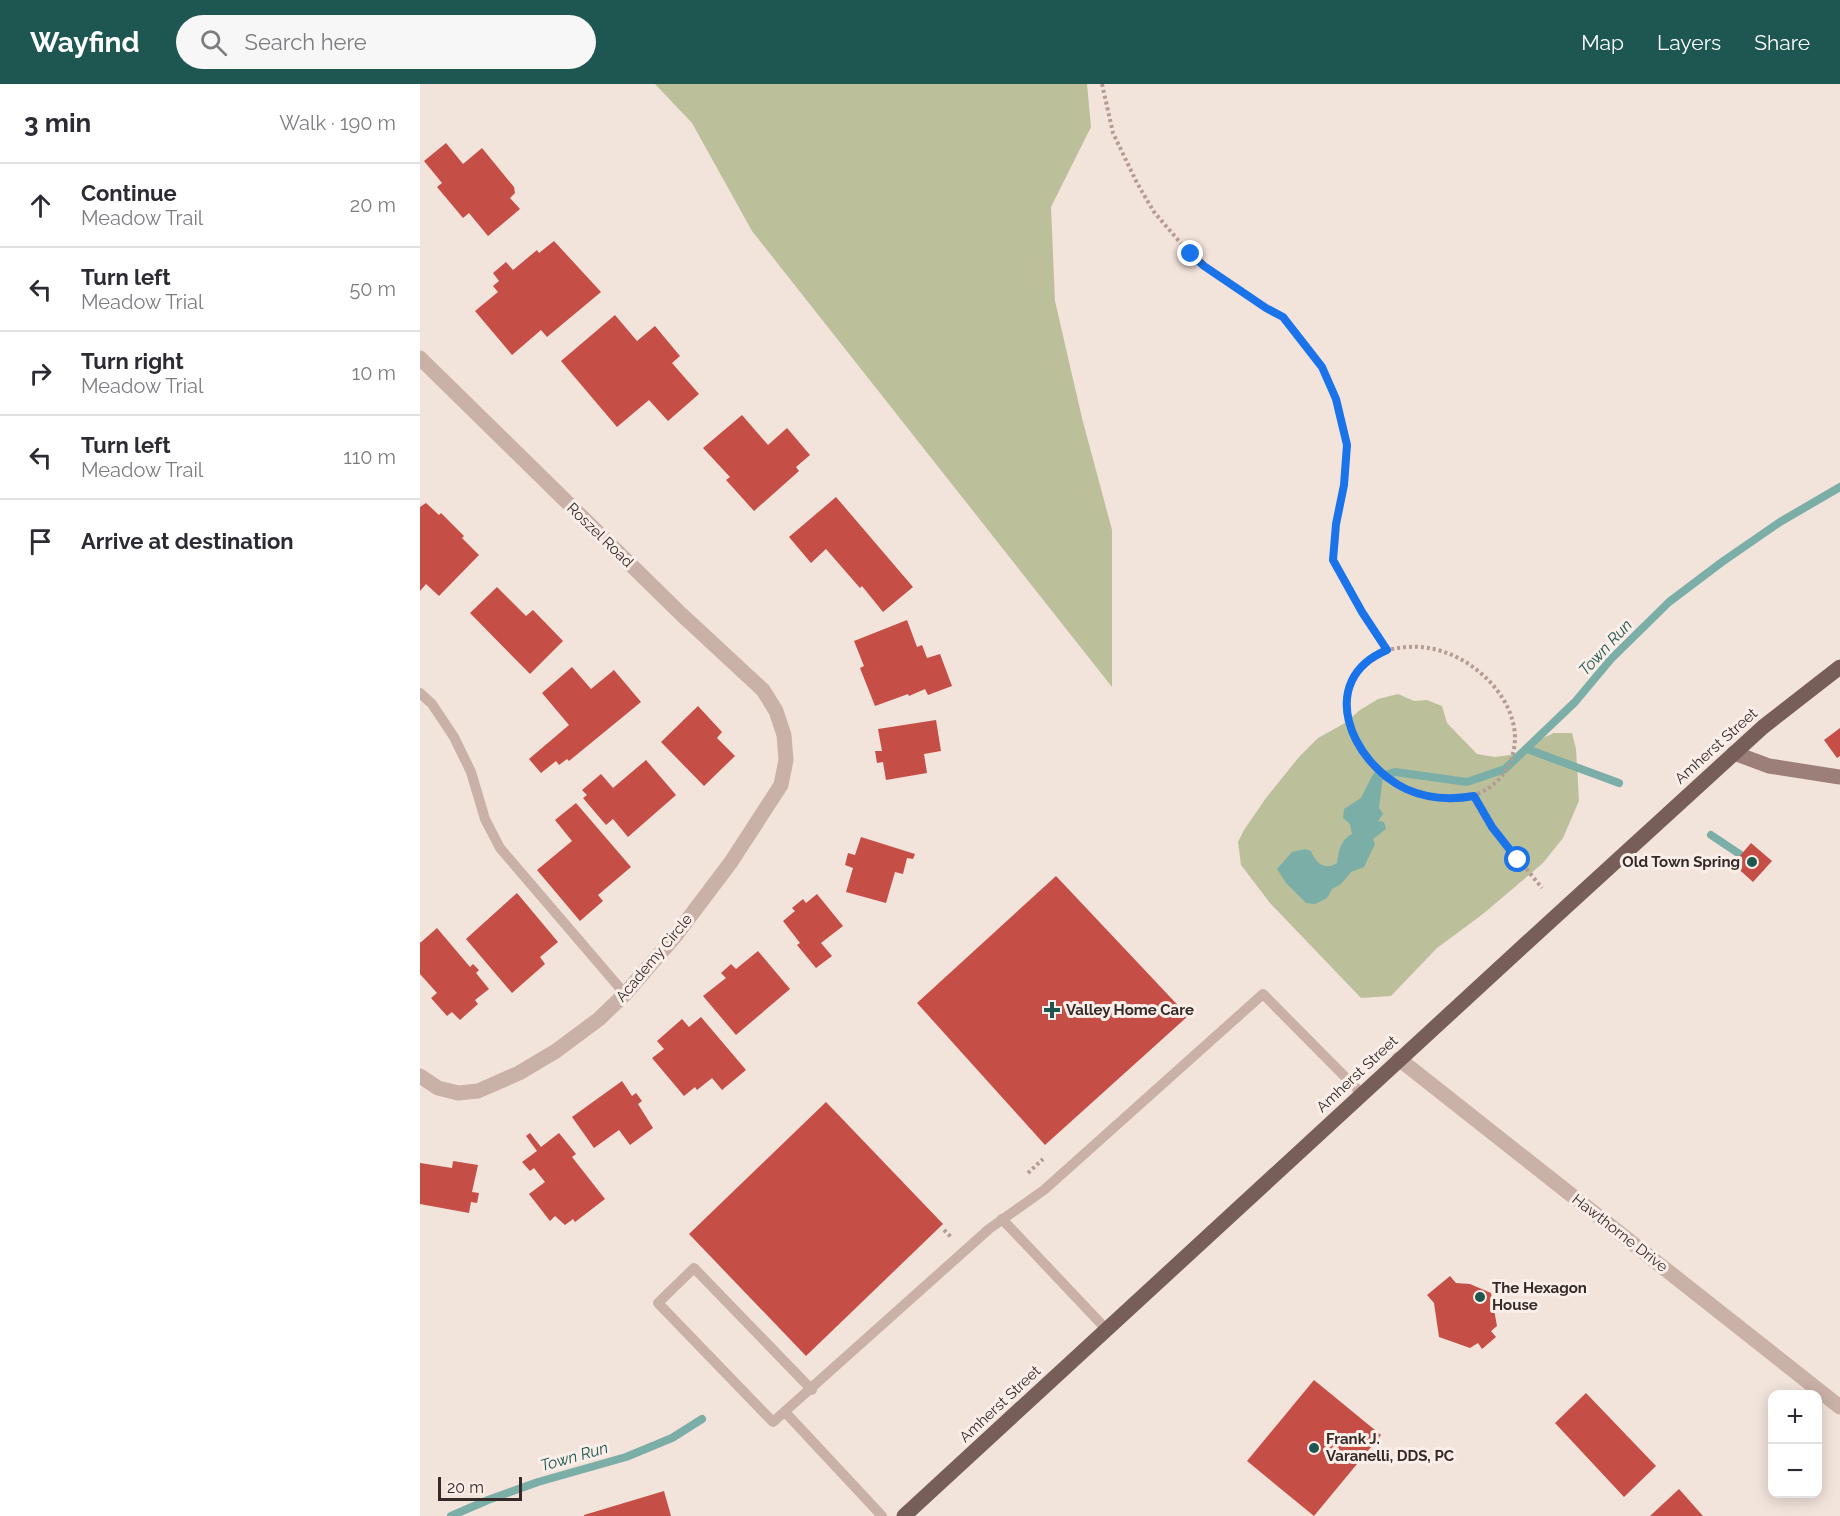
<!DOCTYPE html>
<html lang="en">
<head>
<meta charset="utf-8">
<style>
	:root { --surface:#fff; --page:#f7f7f7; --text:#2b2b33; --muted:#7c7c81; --line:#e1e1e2; --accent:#1e5751 }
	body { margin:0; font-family:Raleway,sans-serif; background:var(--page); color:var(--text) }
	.controls { position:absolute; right:18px; bottom:18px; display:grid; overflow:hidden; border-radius:12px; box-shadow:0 3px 15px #0003 }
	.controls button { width:54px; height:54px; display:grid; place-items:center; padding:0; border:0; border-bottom:2px solid var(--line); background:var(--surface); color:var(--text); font:30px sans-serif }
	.scale { position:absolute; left:18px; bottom:15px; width:84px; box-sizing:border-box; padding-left:6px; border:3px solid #362a28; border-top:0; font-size:16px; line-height:21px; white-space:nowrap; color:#362a28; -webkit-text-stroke:4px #f9eee8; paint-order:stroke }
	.stop { position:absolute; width:18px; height:18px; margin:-14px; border:4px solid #1a73e8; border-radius:50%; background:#fff }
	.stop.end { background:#1a73e8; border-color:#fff; box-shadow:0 2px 6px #0008 }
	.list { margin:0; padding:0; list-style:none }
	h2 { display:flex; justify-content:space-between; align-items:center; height:78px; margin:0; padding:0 24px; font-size:26px }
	h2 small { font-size:20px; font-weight:400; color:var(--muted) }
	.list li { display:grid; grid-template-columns:39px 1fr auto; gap:18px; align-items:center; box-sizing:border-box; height:84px; padding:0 24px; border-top:2px solid var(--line) }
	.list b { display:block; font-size:22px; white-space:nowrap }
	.list p { margin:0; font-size:20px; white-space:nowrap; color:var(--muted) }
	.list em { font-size:20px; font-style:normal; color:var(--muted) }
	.icon { flex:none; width:33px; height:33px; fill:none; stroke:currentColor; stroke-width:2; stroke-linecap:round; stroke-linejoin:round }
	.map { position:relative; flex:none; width:1420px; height:1432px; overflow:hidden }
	header { display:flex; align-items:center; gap:36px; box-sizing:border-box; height:84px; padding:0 30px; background:var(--accent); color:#fff }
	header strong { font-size:28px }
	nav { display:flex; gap:33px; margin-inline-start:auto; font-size:21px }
	.search { width:420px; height:54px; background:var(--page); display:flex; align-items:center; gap:15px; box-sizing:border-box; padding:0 21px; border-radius:33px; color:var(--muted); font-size:22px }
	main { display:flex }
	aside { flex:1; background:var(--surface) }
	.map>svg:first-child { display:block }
	.green { fill:#bbc09b }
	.water { fill:#7aaea7 }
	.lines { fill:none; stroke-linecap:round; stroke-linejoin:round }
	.stream { stroke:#7aaea7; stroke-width:8 }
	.building { fill:#c54e46 }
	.path { stroke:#b59b91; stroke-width:4; stroke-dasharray:3 3; stroke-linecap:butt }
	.lane { stroke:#cab1a7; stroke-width:10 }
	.street { stroke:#cab1a7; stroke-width:15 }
	.secondary { stroke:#9d7f79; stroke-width:15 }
	.primary { stroke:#785e59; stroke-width:15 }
	.route { stroke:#1a73e8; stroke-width:8 }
	.poi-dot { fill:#1e5751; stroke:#f9eee8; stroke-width:2 }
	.labels { text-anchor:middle; stroke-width:6; stroke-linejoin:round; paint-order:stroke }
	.street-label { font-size:15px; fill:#362a28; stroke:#f9eee8 }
	.poi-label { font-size:15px; font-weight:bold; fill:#362a28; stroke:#f9eee8; text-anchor:start }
	.water-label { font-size:16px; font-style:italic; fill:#1e5751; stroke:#f9eee8 }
</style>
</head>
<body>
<header>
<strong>Wayfind</strong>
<div class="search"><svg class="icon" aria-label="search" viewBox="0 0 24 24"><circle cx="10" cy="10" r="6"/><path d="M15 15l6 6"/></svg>Search here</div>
<nav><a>Map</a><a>Layers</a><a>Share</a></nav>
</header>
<main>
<aside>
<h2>3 min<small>Walk · 190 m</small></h2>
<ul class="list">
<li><svg class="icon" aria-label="ahead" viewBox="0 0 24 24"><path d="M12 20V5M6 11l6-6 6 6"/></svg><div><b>Continue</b><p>Meadow Trail</p></div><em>20 m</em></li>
<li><svg class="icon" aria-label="left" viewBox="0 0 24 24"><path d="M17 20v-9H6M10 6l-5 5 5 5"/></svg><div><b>Turn left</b><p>Meadow Trial</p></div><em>50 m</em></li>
<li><svg class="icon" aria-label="right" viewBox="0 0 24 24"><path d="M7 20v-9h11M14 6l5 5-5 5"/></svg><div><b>Turn right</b><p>Meadow Trial</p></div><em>10 m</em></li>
<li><svg class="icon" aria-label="left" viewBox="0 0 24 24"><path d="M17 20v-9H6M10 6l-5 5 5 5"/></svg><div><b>Turn left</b><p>Meadow Trail</p></div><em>110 m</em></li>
<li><svg class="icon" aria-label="arrive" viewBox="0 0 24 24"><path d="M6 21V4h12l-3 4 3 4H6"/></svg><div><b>Arrive at destination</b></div></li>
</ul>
</aside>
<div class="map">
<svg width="1420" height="1432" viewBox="0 0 1420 1432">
	<rect width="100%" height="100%" fill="#f2e3db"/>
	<g class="green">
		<polygon points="235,0 667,0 671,43 631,123 635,217 662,334 692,446 692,603 332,147 272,39"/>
		<polygon points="978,610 994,617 1007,616 1022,622 1027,639 1057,670 1075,673 1097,670 1116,657 1134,649 1152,649 1156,665 1159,717 1143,754 1123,779 1063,830 1017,864 971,912 941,914 850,819 821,781 818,758 824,746 846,714 879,673 898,654 925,639 940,626 958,615"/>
	</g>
	<path class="water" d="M959 684 963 692 959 724 963 730 958 737 964 738 966 745 953 755 955 760 944 783 931 788 921 800 912 805 907 814 895 820 886 819 866 799 857 785 872 768 885 765 891 767C896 779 904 787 917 779 919 767 920 756 932 750L930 740 923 734 924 725 941 714 952 692Z"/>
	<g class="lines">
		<g class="stream">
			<polyline points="1107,665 1199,699"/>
			<polyline points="963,692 975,688 1047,698 1085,685 1155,618 1191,575 1249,518 1302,478 1360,438 1420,403"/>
			<polyline points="1291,751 1321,771"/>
			<polyline points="31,1432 68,1416 118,1398 206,1373 252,1354 282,1335"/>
		</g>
	</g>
	<g class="building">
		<polygon points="26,59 43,80 62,64 94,103 95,109 90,114 100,125 68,152 49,129 43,134 17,103 22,99 4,77"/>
		<polygon points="134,157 181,208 127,253 121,246 92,271 55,227 78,208 73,202 79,197 73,189 86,178 93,186 117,166 119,169"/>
		<polygon points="195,231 217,257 235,242 260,272 252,279 279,310 248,337 229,316 197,343 141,277"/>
		<polygon points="322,331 348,361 367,344 390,371 376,383 379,387 334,427 306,396 310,393 283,364"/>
		<polygon points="416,413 493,503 463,528 442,502 440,504 406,465 391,479 369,453"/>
		<polygon points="6,419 19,431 21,429 44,452 42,454 59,471 19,512 6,500 0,507 0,423"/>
		<polygon points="77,503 106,532 113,526 143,557 110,590 50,529"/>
		<polygon points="487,536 497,563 502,561 507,574 520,570 532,602 508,611 505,605 489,612 488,610 455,622 440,584 444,582 434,557"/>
		<polygon points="152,583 171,605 194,586 221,618 149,677 147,675 139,681 136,677 121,689 109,675 149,641 122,609"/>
		<polygon points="278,622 302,648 297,654 315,672 284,702 241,658"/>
		<polygon points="516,636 521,667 504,670 507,689 466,696 463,678 457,679 455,667 462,667 458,645"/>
		<polygon points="1420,644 1420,672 1417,674 1404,656"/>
		<polygon points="226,676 256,711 208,753 193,735 186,741 163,714 167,711 162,706 181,690 193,704"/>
		<polygon points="156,719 211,783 178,811 183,817 160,837 117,786 152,757 135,736"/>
		<polygon points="441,753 495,770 493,775 487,774 483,790 475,788 466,819 426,808 433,784 425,781 428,769 435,771"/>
		<polygon points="1331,759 1352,777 1333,798 1313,780"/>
		<polygon points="636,792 768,932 625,1061 497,919"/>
		<polygon points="97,809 138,858 120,873 125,880 92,909 46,855"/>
		<polygon points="397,810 423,842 401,859 412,872 396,884 377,861 380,859 363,837 375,827 372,824 383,815 386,819"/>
		<polygon points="17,844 50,883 53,880 59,886 56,889 69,905 55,916 58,920 40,936 32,928 27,932 11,914 17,909 0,890 0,859"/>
		<polygon points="338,867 370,905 316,951 283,912 306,894 301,889 311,880 316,885"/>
		<polygon points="281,933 326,986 302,1006 292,994 277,1006 275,1003 264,1012 232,974 244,965 237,957 262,935 269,943"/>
		<polygon points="202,997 212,1012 216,1009 222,1017 218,1020 233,1044 210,1061 199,1046 174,1064 152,1033"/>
		<polygon points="406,1018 523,1140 386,1272 269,1150"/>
		<polygon points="110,1049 121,1063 139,1049 156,1070 152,1073 185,1115 155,1138 153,1135 145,1141 135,1132 130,1137 109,1110 125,1098 114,1084 110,1087 102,1078 117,1067 106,1052"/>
		<polygon points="33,1077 58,1081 52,1108 59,1109 57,1119 51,1118 49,1129 0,1120 0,1079 32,1084"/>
		<polygon points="1030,1192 1036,1199 1050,1200 1071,1209 1077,1242 1071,1247 1076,1253 1062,1265 1058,1259 1050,1264 1019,1253 1014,1219 1007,1211"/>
		<polygon points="894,1296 961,1351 894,1432 827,1377"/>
		<polygon points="1166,1309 1236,1382 1204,1413 1135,1339"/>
		<polygon points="1259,1405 1283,1432 1230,1432"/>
		<polygon points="244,1407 251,1432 164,1432 164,1431"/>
	</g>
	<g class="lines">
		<g class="path">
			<path d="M682 0 693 49 717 99 734 128 764 163 784 182 841 221 863 233 902 283 916 315 927 361 924 401 916 440 913 476 942 528 967 566C986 562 1002 561 1021 567 1066 580 1113 634 1088 682 1082 695 1069 706 1055 711 972 742 867 607 967 566"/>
			<polyline points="1054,712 1072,743 1122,804"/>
			<polyline points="608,1089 623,1075"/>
			<polyline points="524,1146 532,1154"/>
		</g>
		<g class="lane">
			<polyline points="0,609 12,620 34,653 51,688 65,735 80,764 205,910"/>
			<polyline points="582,1135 687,1246"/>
			<polyline points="392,1306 274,1184 238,1219 353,1338 569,1145 624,1106 843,910 942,1010"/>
			<polyline points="365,1328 462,1432"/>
		</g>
		<g class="street">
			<polyline points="0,274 261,530 343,606 356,627 364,651 366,676 361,701 311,778 256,851 205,910 179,935 136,967 99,989 58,1007 38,1009 18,1004 0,992"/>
			<polyline points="979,975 1420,1323"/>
		</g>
		<polyline class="secondary" points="1314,669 1349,682 1420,693"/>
		<polyline class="primary" points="484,1432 1100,865 1343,643 1420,583"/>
	</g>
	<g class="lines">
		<path class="route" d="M771 170 784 182 846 224 863 233 902 283 916 315 927 361 924 401 916 440 913 476 942 528 967 566C895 596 931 679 986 705 1008 715 1031 716 1054 712L1072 743 1098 776"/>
	</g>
	<g class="poi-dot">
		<circle cx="1332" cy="778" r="6"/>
		<path d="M629 917h6v6h6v6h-6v6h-6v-6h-6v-6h6z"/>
		<circle cx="1060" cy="1213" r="6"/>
		<circle cx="894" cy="1364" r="6"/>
	</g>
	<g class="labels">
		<g class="street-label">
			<text transform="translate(180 451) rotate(44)" y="5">Roszel Road</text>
			<text transform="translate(1296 662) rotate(-42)" y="5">Amherst Street</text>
			<text transform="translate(234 874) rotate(-50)" y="5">Academy Circle</text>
			<text transform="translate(937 990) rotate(-43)" y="5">Amherst Street</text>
			<text transform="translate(1200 1149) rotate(38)" y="5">Hawthorne Drive</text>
			<text transform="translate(580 1320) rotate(-43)" y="5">Amherst Street</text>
		</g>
		<g class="poi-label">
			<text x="1320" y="783" text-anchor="end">Old Town Spring</text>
			<text x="646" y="931">Valley Home Care</text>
			<text x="1072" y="1209">The Hexagon<tspan x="1072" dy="17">House</tspan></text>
			<text x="906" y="1360">Frank J.<tspan x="906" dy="17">Varanelli, DDS, PC</tspan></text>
		</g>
		<g class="water-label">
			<text transform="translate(1185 563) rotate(-47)" y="6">Town Run</text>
			<text transform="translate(154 1372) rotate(-16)" y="6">Town Run</text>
		</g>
	</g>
</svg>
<div class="controls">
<button>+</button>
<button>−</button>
</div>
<div class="scale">20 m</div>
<div class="stop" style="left:1098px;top:776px"></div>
<div class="stop end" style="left:771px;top:170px"></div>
</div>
</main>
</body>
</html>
